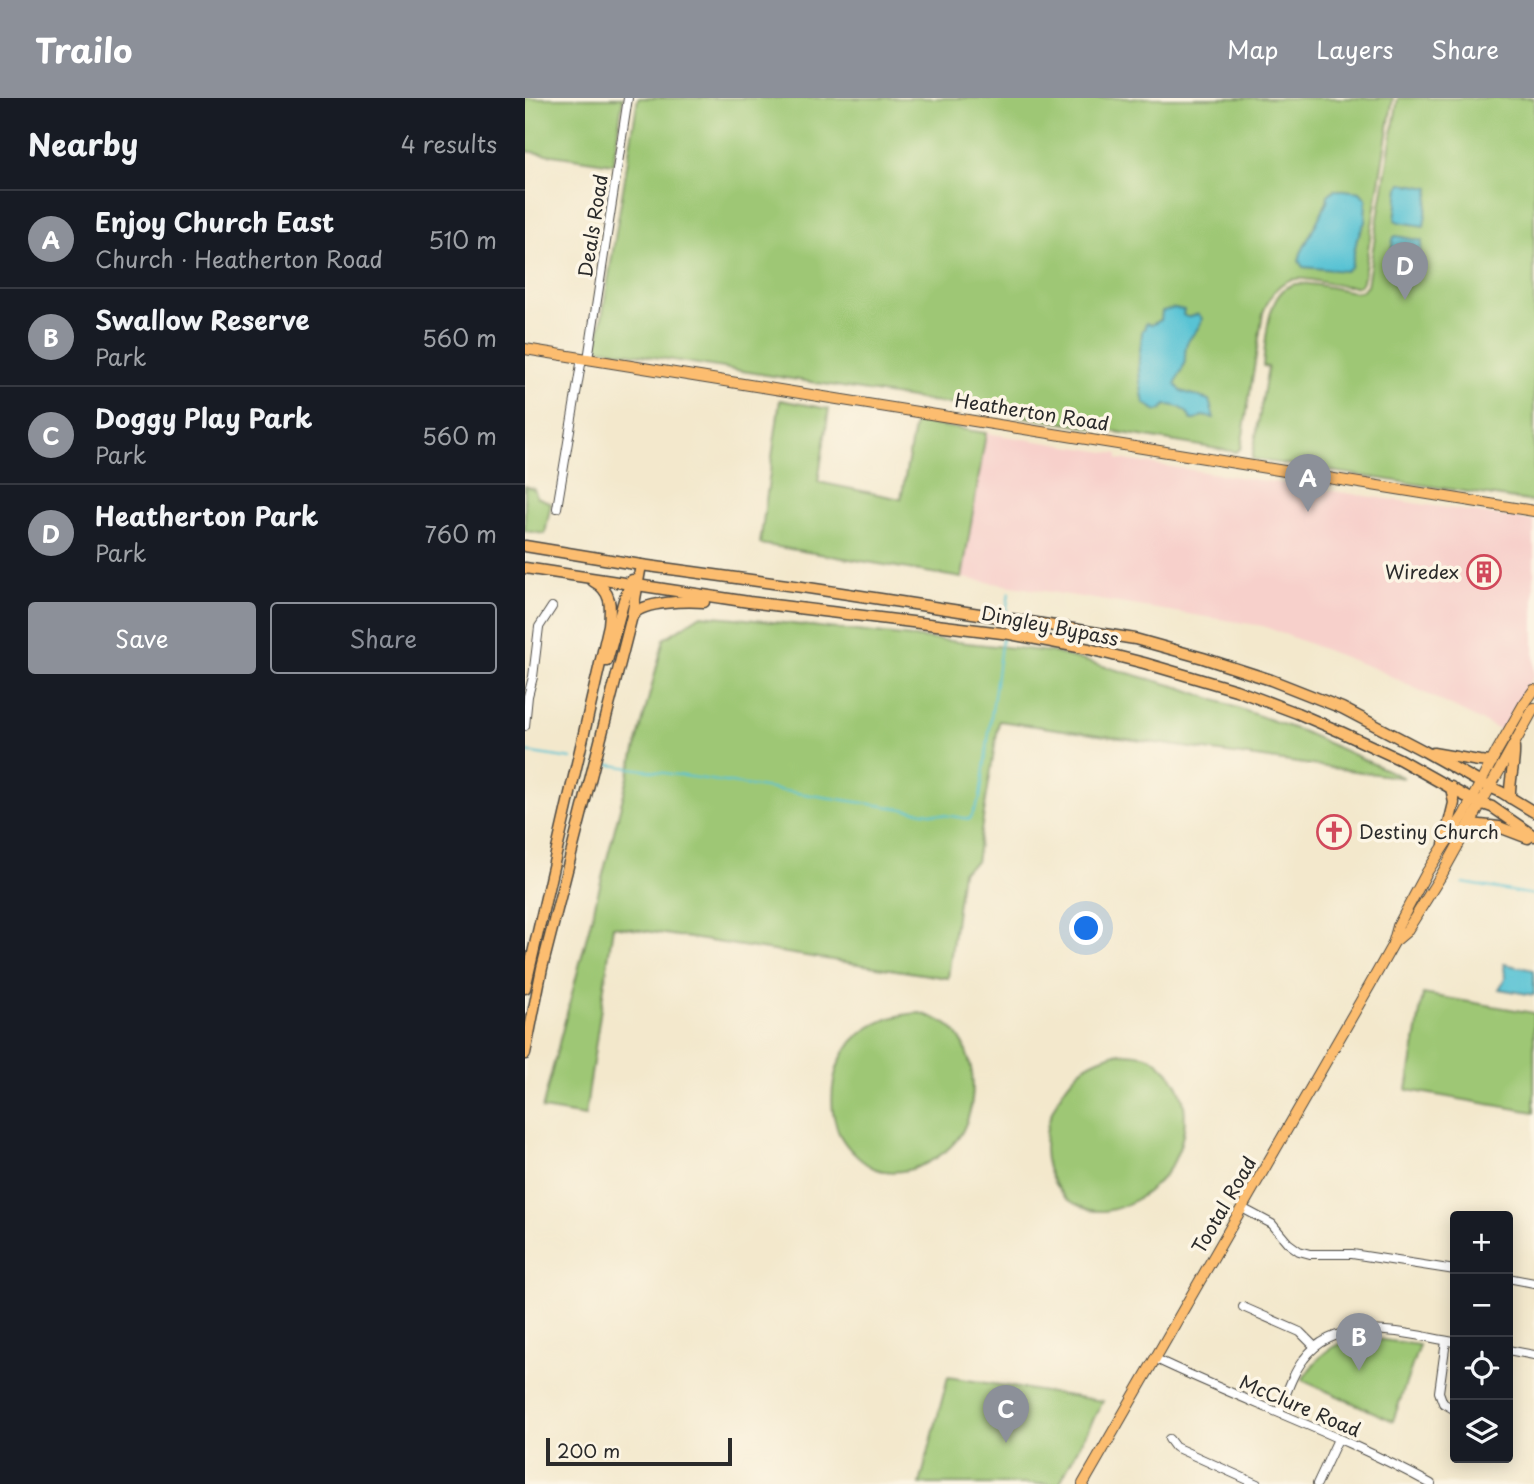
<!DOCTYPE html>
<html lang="en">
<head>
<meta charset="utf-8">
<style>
	:root { --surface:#171b24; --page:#20242c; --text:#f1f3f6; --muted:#9ea1a6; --line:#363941; --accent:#8c9099 }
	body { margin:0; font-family:"Playpen Sans",sans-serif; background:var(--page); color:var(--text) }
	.controls { position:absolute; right:21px; bottom:21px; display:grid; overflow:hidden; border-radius:7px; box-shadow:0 4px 18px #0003 }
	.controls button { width:63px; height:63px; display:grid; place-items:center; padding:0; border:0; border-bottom:2px solid var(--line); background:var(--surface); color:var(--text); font:35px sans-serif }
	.scale { position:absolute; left:21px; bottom:18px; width:186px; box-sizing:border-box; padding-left:7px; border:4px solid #2b2b2b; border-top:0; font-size:19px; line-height:24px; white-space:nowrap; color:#2b2b2b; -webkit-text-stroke:5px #fcf5e5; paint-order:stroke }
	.you { position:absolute; left:562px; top:831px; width:24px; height:24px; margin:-18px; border:5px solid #fff; border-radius:50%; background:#1a73e8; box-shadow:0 0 0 10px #1a73e833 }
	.badge { display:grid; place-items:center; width:46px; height:46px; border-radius:50%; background:var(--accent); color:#fff; font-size:23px; font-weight:700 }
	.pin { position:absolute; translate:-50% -58px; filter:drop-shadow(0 2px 4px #0008) }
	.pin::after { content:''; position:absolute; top:37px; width:24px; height:21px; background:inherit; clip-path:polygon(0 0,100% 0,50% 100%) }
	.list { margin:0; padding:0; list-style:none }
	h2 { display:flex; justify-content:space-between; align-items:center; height:91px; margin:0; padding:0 28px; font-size:30px }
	h2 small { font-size:23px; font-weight:400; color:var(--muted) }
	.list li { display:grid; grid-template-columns:46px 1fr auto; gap:21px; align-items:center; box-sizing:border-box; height:98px; padding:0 28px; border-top:2px solid var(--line) }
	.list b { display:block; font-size:26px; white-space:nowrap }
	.list p { margin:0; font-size:23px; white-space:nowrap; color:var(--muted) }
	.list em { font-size:23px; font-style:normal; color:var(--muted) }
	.actions { display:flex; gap:14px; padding:21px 28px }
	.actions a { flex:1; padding:16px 0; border:2px solid var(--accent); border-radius:7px; text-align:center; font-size:24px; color:var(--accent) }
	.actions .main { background:var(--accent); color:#fff }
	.icon { flex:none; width:38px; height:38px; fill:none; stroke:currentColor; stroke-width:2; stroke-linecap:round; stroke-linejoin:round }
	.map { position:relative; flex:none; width:1009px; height:1386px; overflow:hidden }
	header { display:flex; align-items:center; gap:42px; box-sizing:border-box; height:98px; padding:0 35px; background:var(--accent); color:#fff }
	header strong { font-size:33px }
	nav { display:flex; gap:38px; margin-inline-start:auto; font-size:24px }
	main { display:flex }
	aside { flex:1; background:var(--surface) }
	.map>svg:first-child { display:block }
	.built { fill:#f7d0cb }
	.green { fill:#9ec774; stroke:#647950; stroke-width:2 }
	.water { fill:#59c3d4; stroke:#427780; stroke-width:2 }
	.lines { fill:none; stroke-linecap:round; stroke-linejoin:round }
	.stream { stroke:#59c3d4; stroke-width:2 }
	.minor-casing { stroke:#494743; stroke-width:10 }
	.major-casing { stroke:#494743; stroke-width:12 }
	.highway-casing { stroke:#494743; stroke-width:13 }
	.minor { stroke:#fff; stroke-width:8 }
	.major { stroke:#fcbd6f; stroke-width:10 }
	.highway { stroke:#fcbd6f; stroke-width:10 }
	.labels { text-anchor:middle; stroke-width:7; stroke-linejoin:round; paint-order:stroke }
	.street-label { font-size:19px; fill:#2b2b2b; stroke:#fcf5e5 }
	.poi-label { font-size:19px; fill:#2b2b2b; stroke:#fcf5e5; text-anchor:end }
</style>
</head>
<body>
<header>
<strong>Trailo</strong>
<nav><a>Map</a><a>Layers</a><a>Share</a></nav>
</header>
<main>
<aside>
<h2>Nearby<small>4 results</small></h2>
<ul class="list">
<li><span class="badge">A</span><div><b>Enjoy Church East</b><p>Church · Heatherton Road</p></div><em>510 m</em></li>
<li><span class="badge">B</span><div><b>Swallow Reserve</b><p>Park</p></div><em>560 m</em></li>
<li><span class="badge">C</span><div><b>Doggy Play Park</b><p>Park</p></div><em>560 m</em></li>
<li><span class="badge">D</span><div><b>Heatherton Park</b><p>Park</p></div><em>760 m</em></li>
</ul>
<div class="actions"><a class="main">Save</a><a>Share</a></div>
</aside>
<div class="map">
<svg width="1009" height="1386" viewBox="0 0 1009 1386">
	<rect width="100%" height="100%" fill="#fcf5e5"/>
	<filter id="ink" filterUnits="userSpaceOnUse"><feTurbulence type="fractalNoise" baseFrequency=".0143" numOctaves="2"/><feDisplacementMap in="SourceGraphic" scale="14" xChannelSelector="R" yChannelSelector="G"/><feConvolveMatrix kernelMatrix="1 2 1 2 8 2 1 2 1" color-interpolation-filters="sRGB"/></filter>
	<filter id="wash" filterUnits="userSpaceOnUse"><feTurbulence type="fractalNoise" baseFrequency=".00686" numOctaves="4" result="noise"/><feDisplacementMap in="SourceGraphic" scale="28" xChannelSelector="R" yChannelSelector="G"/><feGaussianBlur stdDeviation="1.57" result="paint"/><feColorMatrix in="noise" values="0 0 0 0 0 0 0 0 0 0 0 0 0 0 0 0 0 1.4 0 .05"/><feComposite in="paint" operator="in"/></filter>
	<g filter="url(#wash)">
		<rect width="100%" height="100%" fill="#f3e8cc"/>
		<polygon class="built" points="461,335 593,356 593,361 1009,423 1009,577 977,633 853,572 738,528 437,480"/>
		<g class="green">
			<polygon points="0,0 98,0 88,66 0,53"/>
			<path d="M113 0H868L838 183 834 188C791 192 760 156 738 215L716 350 711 354 443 309 72 250Z"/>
			<path d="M873 0H1009V404L727 361 743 269 738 268C741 244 741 192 770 186 784 183 815 192 830 194L836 193 842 187Z"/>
			<polygon points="255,302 304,311 293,384 376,401 390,324 461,335 437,480 235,446"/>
			<polygon points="0,388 9,391 12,399 26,405 20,436 0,433"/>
			<polygon points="176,517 211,520 527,554 657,590 779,634 879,680 474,623 451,764 437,773 423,880 88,828 60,1018 17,1011 139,541"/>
			<polygon points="898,896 1009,915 1009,1014 882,992"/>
			<path d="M395 915C423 924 434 930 443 959 451 982 449 1010 438 1032 425 1059 380 1082 351 1071 338 1066 323 1051 316 1039 312 1034 311 1025 309 1019 306 1007 307 994 309 982 317 939 353 917 395 915Z"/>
			<path d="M591 955C604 955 615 955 627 960 632 963 635 966 639 970 666 995 664 1032 649 1063 635 1091 588 1125 557 1109 551 1106 543 1103 539 1098 505 1061 521 1006 553 974 563 964 578 959 591 955Z"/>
			<path d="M851 1241 894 1247 868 1323 777 1282C800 1249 810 1242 851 1241Z"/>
			<polygon points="423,1279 578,1303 534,1386 395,1386"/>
		</g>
		<g class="water">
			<polygon points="877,85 905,90 899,128 874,124 870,122 874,90"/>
			<polygon points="809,92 819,92 835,94 841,101 840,124 832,141 826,169 820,173 778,169 774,163 776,155 802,104 803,97"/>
			<path d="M871 138 897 143 891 178C881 182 871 185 863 174L868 142 869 139Z"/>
			<path d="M650 210 659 212 658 217C665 222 668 217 674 216L677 221C675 231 667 236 662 245 659 252 661 260 659 267 657 275 651 279 651 287L656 293 684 302 689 320 677 318 670 322H666C662 310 652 307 641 307L636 312 632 313 619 305C616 291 613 274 614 260 615 250 617 242 617 232L619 231 621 225 626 227 636 222 637 213Z"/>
			<polygon points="979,866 1009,872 1009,897 974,891 980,881"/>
		</g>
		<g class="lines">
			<g class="stream">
				<polyline points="481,517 484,494"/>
				<polyline points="0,654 47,661"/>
				<polyline points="73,665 445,721 455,700 477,540"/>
				<polyline points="938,785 1009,797"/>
			</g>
		</g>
	</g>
	<g filter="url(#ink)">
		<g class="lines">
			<g class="minor-casing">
				<g id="minor">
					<polyline points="63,261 103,0"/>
					<polyline points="32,410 57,260"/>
					<polyline points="0,628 3,598 8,579 14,529 27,509"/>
					<polyline points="717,1110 747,1126 763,1145 774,1153 785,1156 827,1156 930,1172"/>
					<polyline points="983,1180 1009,1185"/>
					<polyline points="718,1209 775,1234 790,1249"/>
					<polyline points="921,1243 914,1294 918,1305 930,1312"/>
					<polyline points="983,1252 1009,1257"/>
					<path d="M631 1261C721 1304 817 1337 906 1386"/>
					<path d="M754 1314C761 1297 767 1276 779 1261 813 1214 883 1237 930 1244"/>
					<polyline points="644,1341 650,1349 732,1386"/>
					<polyline points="792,1386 813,1341"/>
				</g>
			</g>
			<g class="major-casing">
				<g id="major">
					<polyline points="0,251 1009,413"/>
					<polyline points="868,845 881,834 917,776 1009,610"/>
					<polyline points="558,1386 845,887 868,846 873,828 902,774 939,717 972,653 999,606 1009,592"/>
				</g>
			</g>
			<g class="highway-casing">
				<g id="highway">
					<polyline points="0,448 116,467 277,489 474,519 610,541 678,560 746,582 817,610 899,653 956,685 976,694 1009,714"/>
					<polyline points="0,470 224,504 485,536 564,551 619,565 711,592 772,615 816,634 874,661 947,702 967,709 1009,738"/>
					<path d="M108 517C118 503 162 503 179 504"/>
					<polyline points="82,563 99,502 107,482"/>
					<polyline points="908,655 954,663 967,664"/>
					<path d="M985 700C984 682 990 667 989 649"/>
					<polyline points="946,726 974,729 1003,740"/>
					<polyline points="919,746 929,705 926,689"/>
					<path d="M0 890 84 527C86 508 87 493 68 483"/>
					<polyline points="0,956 17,870 107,518 116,467"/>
				</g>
			</g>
			<use href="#minor" class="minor"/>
			<use href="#major" class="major"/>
			<use href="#highway" class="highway"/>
		</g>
	</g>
	<defs>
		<g id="building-ring" transform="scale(1.75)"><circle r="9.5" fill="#fcf5e5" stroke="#d1495b" stroke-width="1.5"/><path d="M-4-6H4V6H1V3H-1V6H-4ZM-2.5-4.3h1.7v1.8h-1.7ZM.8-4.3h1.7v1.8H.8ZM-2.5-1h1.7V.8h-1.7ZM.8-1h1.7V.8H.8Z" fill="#d1495b"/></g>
		<g id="church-ring" transform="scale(1.75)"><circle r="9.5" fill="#fcf5e5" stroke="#d1495b" stroke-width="1.5"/><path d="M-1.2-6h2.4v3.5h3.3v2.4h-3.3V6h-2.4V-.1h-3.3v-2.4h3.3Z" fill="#d1495b"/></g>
	</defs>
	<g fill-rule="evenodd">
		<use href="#building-ring" x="959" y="474"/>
		<use href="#church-ring" x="809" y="734"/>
	</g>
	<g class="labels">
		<g class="street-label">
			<text transform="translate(68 128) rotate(-81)" y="7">Deals Road</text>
			<text transform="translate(507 314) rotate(9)" y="7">Heatherton Road</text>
			<text transform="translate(525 528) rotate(11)" y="7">Dingley Bypass</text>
			<text transform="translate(699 1107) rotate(-60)" y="7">Tootal Road</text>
			<text transform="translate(775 1308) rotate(23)" y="7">McClure Road</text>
		</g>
		<g class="poi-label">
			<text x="934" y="481">Wiredex</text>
			<text x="834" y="741" text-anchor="start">Destiny Church</text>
		</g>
	</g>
</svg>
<div class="controls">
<button>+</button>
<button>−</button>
<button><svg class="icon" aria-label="locate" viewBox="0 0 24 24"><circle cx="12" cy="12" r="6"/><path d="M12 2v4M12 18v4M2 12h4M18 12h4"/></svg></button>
<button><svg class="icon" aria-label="layers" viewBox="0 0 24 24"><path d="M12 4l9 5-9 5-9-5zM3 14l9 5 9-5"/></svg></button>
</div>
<div class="scale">200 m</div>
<div class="you"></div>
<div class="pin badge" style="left:783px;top:414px">A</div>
<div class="pin badge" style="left:834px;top:1273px">B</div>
<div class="pin badge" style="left:481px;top:1345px">C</div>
<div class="pin badge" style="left:880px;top:202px">D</div>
</div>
</main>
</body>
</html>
